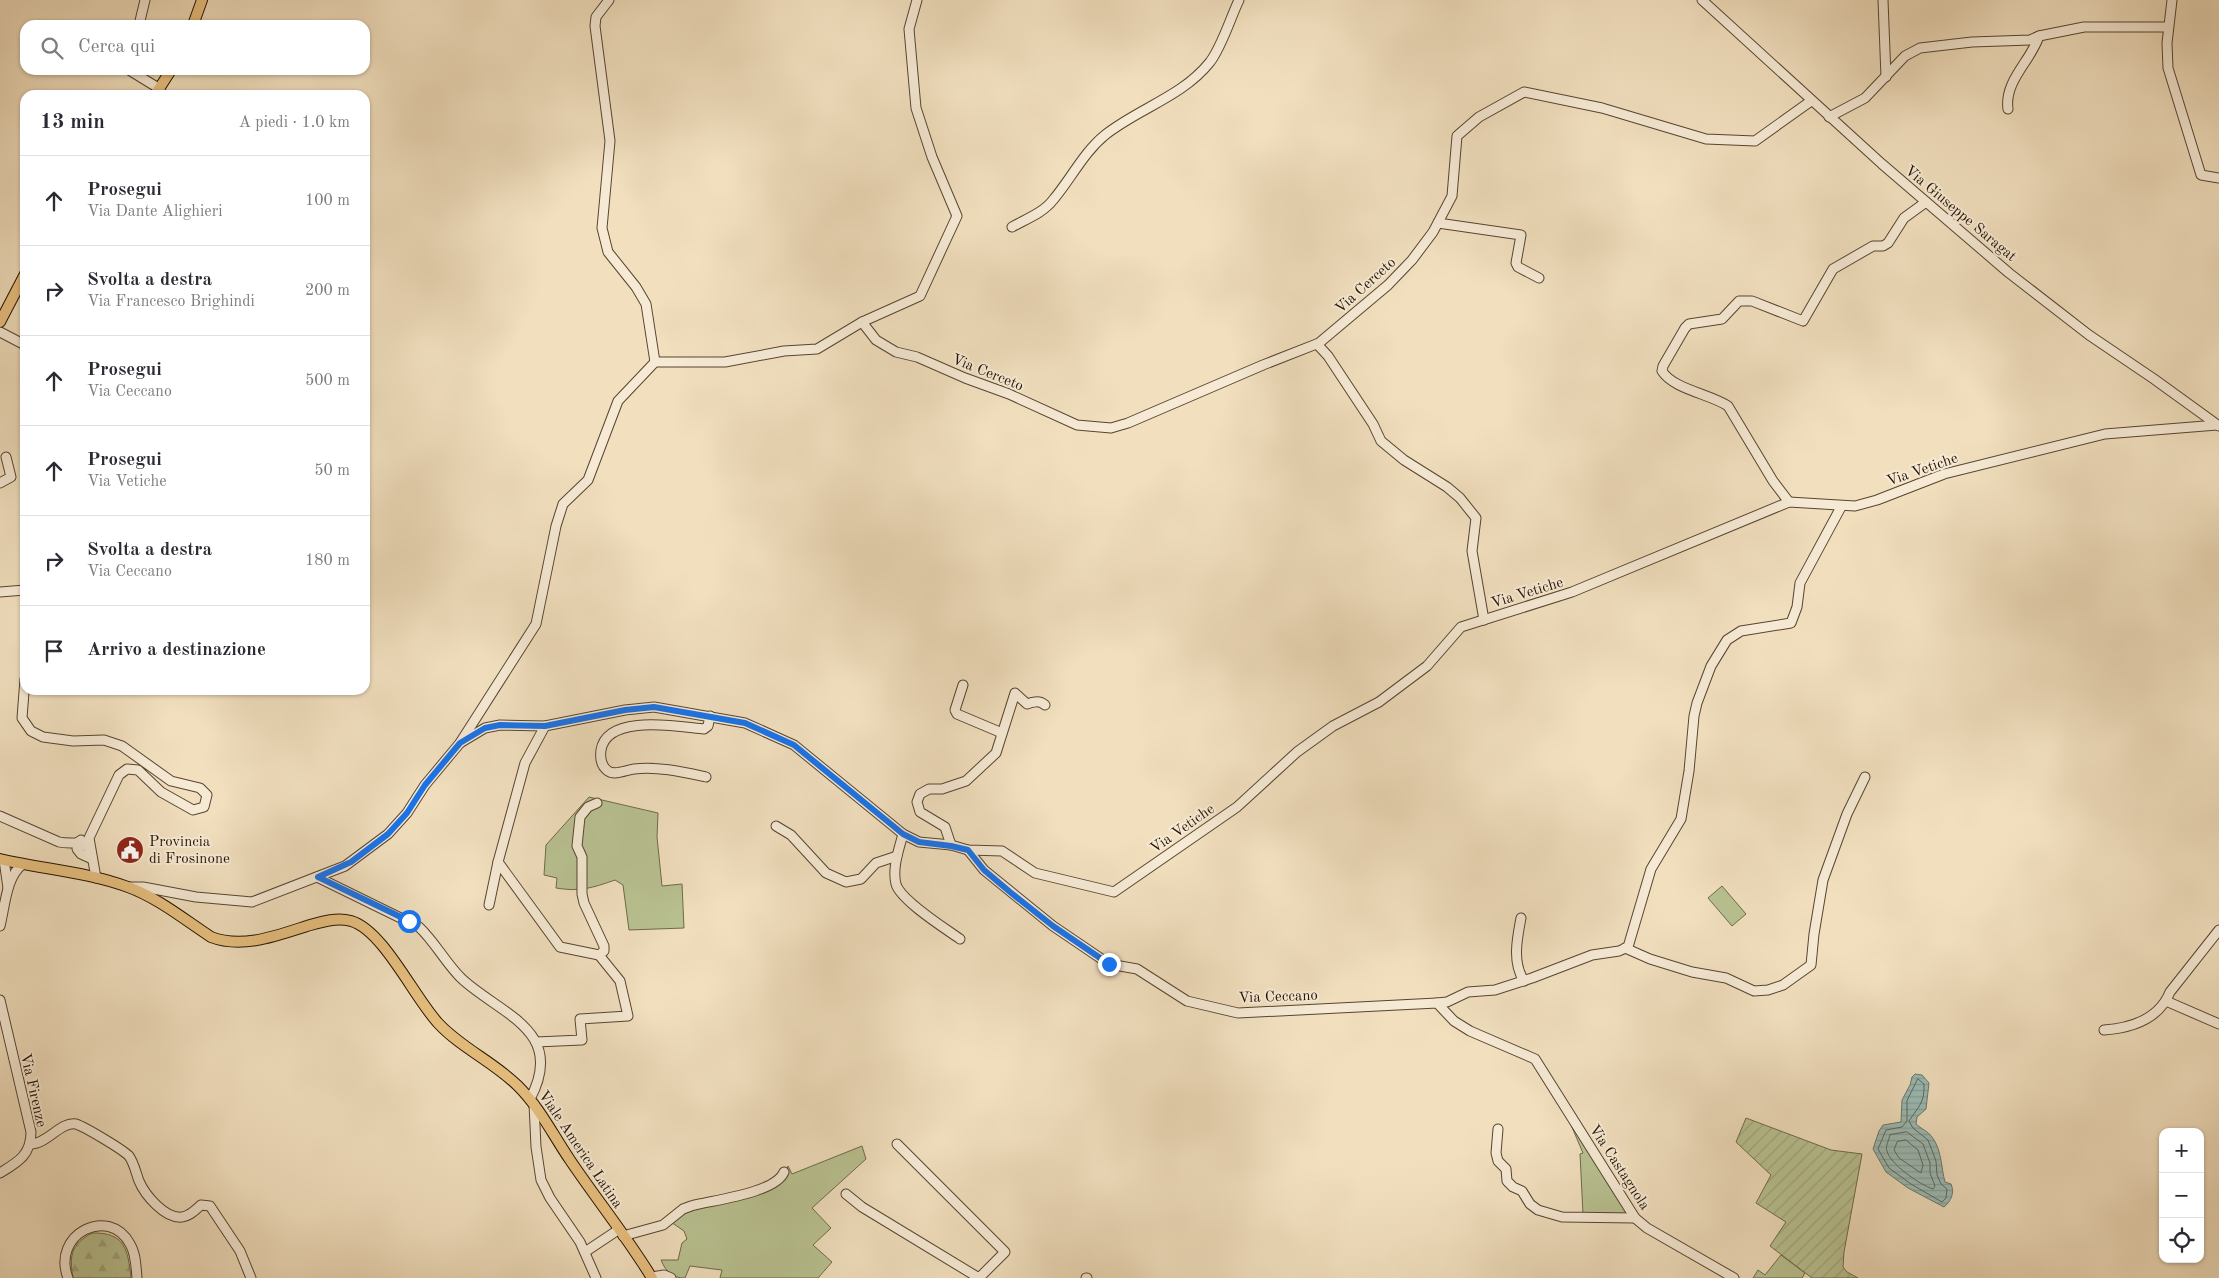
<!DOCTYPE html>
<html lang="it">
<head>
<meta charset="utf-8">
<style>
	:root { --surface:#fff; --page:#f2f2f3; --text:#2b2b33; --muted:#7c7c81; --line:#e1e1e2 }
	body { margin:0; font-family:"Old Standard TT",serif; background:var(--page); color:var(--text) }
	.controls { position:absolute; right:15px; bottom:15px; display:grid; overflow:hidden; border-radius:10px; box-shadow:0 1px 4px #0004 }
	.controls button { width:45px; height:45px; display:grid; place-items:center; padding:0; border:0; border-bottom:1px solid var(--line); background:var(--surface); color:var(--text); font:25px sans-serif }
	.stop { position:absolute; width:15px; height:15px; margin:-11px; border:4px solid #1a73e8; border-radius:50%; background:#fff }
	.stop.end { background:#1a73e8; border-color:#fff; box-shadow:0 1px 5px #0008 }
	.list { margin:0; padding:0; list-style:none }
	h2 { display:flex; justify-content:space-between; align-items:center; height:65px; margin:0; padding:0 20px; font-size:21px }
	h2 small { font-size:16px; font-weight:400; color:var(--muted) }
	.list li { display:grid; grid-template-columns:32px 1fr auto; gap:15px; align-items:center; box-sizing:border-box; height:90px; padding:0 20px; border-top:1px solid var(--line) }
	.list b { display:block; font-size:19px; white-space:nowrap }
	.list p { margin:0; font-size:16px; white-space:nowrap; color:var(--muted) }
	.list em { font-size:16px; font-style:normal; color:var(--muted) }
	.icon { flex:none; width:28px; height:28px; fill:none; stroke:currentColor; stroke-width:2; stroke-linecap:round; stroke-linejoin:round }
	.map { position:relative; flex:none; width:2219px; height:1278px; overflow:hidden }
	.search { position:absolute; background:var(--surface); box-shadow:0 1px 4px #0004; left:20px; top:20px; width:350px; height:55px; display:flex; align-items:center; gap:12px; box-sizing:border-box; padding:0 18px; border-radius:15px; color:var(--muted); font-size:19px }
	.panel { position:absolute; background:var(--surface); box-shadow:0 1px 4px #0004; left:20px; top:90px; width:350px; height:605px; border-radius:15px }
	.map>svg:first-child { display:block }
	.grass { fill:#b9c292; stroke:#6e6a49 }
	.forest { fill:url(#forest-firs); stroke:#6e6a49 }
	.garden { fill:url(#garden-furrows); stroke:#6e6a49 }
	.water { fill:url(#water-rules); stroke:#6b786e }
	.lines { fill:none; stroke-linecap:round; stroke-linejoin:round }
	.shore { stroke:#60675c; stroke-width:1 }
	.minor-casing { stroke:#574530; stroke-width:11 }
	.major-casing { stroke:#241200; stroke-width:12 }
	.minor { stroke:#f6ead5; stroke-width:9 }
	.major { stroke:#e8c07f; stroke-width:10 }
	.route { stroke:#1a73e8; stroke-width:6 }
	.labels { text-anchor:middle; stroke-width:4; stroke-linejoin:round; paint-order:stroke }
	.street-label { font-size:15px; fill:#241200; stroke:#f6ead5 }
	.poi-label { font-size:15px; fill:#241200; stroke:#f6ead5; text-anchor:start }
</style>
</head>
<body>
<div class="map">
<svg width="2219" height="1278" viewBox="0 0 2219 1278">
	<defs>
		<pattern id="forest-firs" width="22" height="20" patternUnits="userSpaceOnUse" patternTransform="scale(1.25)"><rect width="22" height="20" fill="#b9c292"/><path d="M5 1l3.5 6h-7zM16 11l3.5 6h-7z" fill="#9fa67c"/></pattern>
		<pattern id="garden-furrows" width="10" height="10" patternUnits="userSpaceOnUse" patternTransform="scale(1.25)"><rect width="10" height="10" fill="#b9c292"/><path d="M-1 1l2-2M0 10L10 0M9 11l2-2" fill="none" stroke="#9fa67c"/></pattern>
		<pattern id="water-rules" width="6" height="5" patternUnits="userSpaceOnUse" patternTransform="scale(1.25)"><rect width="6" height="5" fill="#9bbcb7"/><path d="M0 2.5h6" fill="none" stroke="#85a19c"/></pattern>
	</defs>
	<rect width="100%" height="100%" fill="#f1dfbe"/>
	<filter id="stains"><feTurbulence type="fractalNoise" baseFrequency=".004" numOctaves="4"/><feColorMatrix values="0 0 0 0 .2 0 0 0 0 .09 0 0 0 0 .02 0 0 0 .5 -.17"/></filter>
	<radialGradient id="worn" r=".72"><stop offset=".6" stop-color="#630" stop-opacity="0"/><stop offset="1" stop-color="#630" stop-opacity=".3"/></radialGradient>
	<g class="grass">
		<path d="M589 797 658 813 657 837 662 886 682 884 684 928 629 930 623 885 615 880C592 888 580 892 556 888L557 878 544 875 546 845Z"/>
		<polygon points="1722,886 1746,914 1732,926 1708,898"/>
		<polygon points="1574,1123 1630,1214 1583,1214 1580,1154 1583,1153 1571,1125"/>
		<path d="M862 1146 866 1159 812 1208 831 1228 813 1245 832 1262 818 1278H720L722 1270 690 1266 685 1278C672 1278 666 1272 661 1260H678L682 1243 687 1239 684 1231 671 1222 679 1215 785 1177 788 1166 792 1174Z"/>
		<polygon points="1781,1255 1805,1273 1802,1278 1753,1278 1758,1270 1765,1275"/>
	</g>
	<path class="forest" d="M92 1233C125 1232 128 1250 131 1278H73C69 1255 71 1245 92 1233Z"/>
	<polygon class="garden" points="1746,1118 1831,1150 1862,1154 1844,1252 1843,1267 1847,1272 1858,1278 1812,1278 1770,1246 1786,1222 1756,1203 1771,1175 1736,1142"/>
	<path class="water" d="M1915 1074 1922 1075 1929 1083 1926 1109 1917 1117 1916 1124C1921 1129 1928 1131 1932 1137 1942 1150 1941 1168 1945 1182L1951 1184C1955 1193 1951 1201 1944 1207L1908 1188 1886 1172 1873 1149 1879 1131 1883 1125 1901 1122 1902 1100 1910 1085 1912 1077Z"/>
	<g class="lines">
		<g class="shore">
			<path d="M1918 1079 1924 1084C1925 1103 1918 1107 1909 1121L1913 1128 1928 1140 1936 1161 1937 1175 1941 1184 1947 1189 1946 1198 1942 1202 1911 1184 1889 1168 1878 1149 1886 1130 1902 1127 1907 1121V1101Z"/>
			<path d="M1907 1132 1923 1144 1930 1163V1173L1935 1186 1933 1189C1920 1185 1890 1164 1887 1151 1885 1147 1889 1140 1890 1135Z"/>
			<polygon points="1906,1140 1918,1150 1923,1165 1921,1173 1899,1158 1894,1150 1897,1142"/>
		</g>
		<g class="minor-casing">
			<g id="minor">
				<polyline points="609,0 596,17 595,26 610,141 602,228 608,252 636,287 646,304 655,362"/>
				<polyline points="1702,0 1882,164 2009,273 2089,335 2154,379 2219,426"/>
				<polyline points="1883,0 1886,77"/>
				<polyline points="2172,0 2167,43 2168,68 2201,175 2219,178"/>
				<polyline points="139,25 145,0"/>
				<polyline points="129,70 160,89"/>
				<path d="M2008 109C2004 81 2031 61 2039 36"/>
				<polyline points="1829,117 1865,98 1905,56 1920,48 1972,42 2030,40 2039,36 2084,27 2168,27"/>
				<polyline points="1438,223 1521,235 1516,263 1518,267 1539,278"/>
				<path d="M1012 227C1026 219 1043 213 1053 200 1071 179 1083 153 1105 135 1139 108 1182 97 1210 62 1222 46 1230 19 1239 0"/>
				<polyline points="862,322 876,340 896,352 917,357 965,378 1009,394 1077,425 1111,428 1128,423 1263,365 1319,343 1388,285 1412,260 1433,232 1452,196 1457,136 1479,117 1524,92 1602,108 1706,139 1755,141 1811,101"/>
				<polyline points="0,332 25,345"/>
				<polyline points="1317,344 1328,356 1373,424 1381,441 1404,460 1447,487 1460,498 1476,518 1472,551 1484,620"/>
				<polyline points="0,483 11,477 6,457"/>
				<path d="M1789 502 1773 481 1728 406C1710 394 1673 389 1662 371L1663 366 1685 328 1689 324 1722 319 1739 301H1752L1803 321 1833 269 1873 246H1883L1888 243 1904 218 1926 202"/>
				<polyline points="0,592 25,590"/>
				<polyline points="25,679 22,718 31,731 43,737 73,741 104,740 122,746 171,781 200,788 207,795 204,807 193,810 161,792 138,770 127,769 119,775 89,838 96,878"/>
				<polyline points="963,685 955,710 957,714 1002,733"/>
				<polyline points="545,726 525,763 498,862 560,947 599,955 604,951 604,946 584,903 582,894 582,857 577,846 580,817 588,807 597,803"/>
				<polyline points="460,743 485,728 500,725 545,726 625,710 654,707 745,723 794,745 903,834 919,842 951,845 968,850 1002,851 1035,873 1114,892 1237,807 1297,752 1333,726 1379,702 1427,666 1461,627 1572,592 1789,502 1855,506 1877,500 1944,474 2105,434 2217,425"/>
				<path d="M706 777C683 772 657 766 634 769 626 770 615 776 608 771 601 766 600 757 601 750 607 713 680 727 704 729L708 726 710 716"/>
				<path d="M0 816 59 842C72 845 81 839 90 850"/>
				<polyline points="776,826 791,835 826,873 846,882 861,879 876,863 897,856"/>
				<path d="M903 834C899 849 892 868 896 884 900 900 946 929 960 939"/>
				<polyline points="81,840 78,842 77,849 81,854 92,859"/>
				<path d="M951 845 945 827 920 812 917 802 920 794 929 789H942L966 781 996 753 1015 693 1027 704C1034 702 1039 700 1045 705"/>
				<polyline points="968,850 984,870 1053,926 1109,964 1137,969 1187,1001 1238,1013 1437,1003 1454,1021 1470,1031 1535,1059 1635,1218 1647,1228 1734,1278"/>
				<polyline points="4,860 8,888"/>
				<path d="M317 877 419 927C435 942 445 962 461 978 499 1014 567 1030 530 1099"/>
				<polyline points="128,887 143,887 196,897 252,902 345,866 388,834 407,813 425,785 460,743 536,624 556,526 563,504 588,480 618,401 655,362 725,362 784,351 817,349 862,322 920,296 957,216 932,157 916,108 909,29 917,0"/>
				<polyline points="489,905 498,862"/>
				<path d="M1521 918C1517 939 1512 962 1524 981"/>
				<path d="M0 926C5 907 6 876 23 864"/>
				<polyline points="1625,948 1650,959 1692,972 1726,978 1754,991 1768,990 1783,985 1811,965 1814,934 1823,880 1847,814 1865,777"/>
				<path d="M0 1000 31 1132C31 1155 18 1162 0 1173"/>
				<polyline points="2166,1001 2219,1024"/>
				<polyline points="1437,1003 1447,1002 1468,992 1495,990 1532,978 1592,955 1619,951 1628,947 1651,869 1681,819 1689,771 1694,716 1697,703 1711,666 1727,640 1741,631 1791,623 1797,607 1800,583 1841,507"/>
				<path d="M2104 1030C2132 1028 2159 1019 2170 992L2219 930"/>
				<polyline points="536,1042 582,1040 580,1019 628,1016 620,981 599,955"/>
				<polyline points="534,1104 536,1147 541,1180 550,1198 580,1242 596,1278"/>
				<polyline points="1498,1129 1496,1153 1498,1161 1506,1169 1507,1181 1513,1187 1522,1191 1530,1204 1538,1210 1562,1217 1635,1218"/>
				<path d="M31 1144C47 1144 61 1121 76 1124 85 1127 122 1149 129 1156 134 1163 136 1173 139 1181 145 1195 165 1219 182 1217 190 1216 195 1210 201 1205L210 1206 240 1251 251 1278"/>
				<polyline points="846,1194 862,1207 979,1278 1005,1252 897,1144"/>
				<path d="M623 1236 663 1225 683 1209 691 1206C713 1200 776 1193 784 1172"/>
				<polyline points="585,1252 618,1230"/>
				<polyline points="652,1277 664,1275 671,1278"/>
				<path d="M68 1278C51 1234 109 1205 130 1244 136 1254 136 1267 137 1278"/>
				<polyline points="1086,1278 1087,1278"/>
			</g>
		</g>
		<g class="major-casing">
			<g id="major">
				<polyline points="193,25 202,0"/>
				<polyline points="155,95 171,70"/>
				<polyline points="0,322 25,274"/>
				<path d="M0 859C42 869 88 872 128 887 158 898 185 920 211 937 242 949 276 936 307 926 321 922 336 917 351 921 383 930 414 997 438 1023 461 1048 494 1062 518 1086 540 1108 553 1135 570 1160 597 1200 627 1237 652 1278"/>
			</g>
		</g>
		<use href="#minor" class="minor"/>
		<use href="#major" class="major"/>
	</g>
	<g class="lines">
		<polyline class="route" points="409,921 318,877 351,862 388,834 407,813 425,785 460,743 485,728 500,725 545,726 625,710 654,707 745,723 794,745 903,834 919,842 951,846 968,850 984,870 1010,892 1053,926 1109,964"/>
	</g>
	<defs>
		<g id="civic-disc" transform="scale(1.4375)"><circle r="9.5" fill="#8f2418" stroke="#f6ead5"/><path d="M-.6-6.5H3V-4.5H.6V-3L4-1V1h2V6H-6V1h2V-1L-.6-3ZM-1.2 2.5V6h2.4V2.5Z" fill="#fff"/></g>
	</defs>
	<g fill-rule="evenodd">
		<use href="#civic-disc" x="130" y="850"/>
	</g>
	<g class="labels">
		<g class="street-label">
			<text transform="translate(1961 213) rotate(40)" y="5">Via Giuseppe Saragat</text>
			<text transform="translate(1365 285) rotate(-42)" y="5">Via Cerceto</text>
			<text transform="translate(988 372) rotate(22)" y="5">Via Cerceto</text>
			<text transform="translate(1922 469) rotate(-19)" y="5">Via Vetiche</text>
			<text transform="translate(1527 592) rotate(-17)" y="5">Via Vetiche</text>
			<text transform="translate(1182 828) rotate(-35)" y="5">Via Vetiche</text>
			<text transform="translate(1278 996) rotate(-2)" y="5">Via Ceccano</text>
			<text transform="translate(34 1090) rotate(77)" y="5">Via Firenze</text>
			<text transform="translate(581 1149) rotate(56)" y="5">Viale America Latina</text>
			<text transform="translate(1620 1167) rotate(57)" y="5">Via Castagnola</text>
		</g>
		<g class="poi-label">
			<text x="149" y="846">Provincia<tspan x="149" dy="17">di Frosinone</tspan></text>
		</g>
	</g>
	<rect width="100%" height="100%" filter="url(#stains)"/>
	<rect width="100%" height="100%" fill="url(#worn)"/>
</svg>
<div class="controls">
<button>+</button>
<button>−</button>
<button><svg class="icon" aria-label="locate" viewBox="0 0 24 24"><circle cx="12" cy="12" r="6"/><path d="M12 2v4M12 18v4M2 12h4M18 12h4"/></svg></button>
</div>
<div class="stop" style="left:409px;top:921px"></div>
<div class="stop end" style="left:1109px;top:964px"></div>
<div class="search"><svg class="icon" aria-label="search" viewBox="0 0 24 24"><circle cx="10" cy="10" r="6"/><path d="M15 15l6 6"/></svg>Cerca qui</div>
<section class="panel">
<h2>13 min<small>A piedi · 1.0 km</small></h2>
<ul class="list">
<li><svg class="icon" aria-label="ahead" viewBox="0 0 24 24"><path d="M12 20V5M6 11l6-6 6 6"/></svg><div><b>Prosegui</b><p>Via Dante Alighieri</p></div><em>100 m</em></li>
<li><svg class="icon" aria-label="right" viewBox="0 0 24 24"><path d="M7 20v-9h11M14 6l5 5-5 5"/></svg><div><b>Svolta a destra</b><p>Via Francesco Brighindi</p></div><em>200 m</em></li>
<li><svg class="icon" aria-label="ahead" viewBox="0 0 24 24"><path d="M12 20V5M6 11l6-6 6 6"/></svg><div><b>Prosegui</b><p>Via Ceccano</p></div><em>500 m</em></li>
<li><svg class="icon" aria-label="ahead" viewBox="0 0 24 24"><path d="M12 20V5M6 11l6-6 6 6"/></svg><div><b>Prosegui</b><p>Via Vetiche</p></div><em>50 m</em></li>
<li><svg class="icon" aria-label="right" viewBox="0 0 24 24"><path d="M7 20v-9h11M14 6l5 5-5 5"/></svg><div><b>Svolta a destra</b><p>Via Ceccano</p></div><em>180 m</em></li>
<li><svg class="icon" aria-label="arrive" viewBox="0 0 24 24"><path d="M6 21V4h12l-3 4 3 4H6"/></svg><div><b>Arrivo a destinazione</b></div></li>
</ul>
</section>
</div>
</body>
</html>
